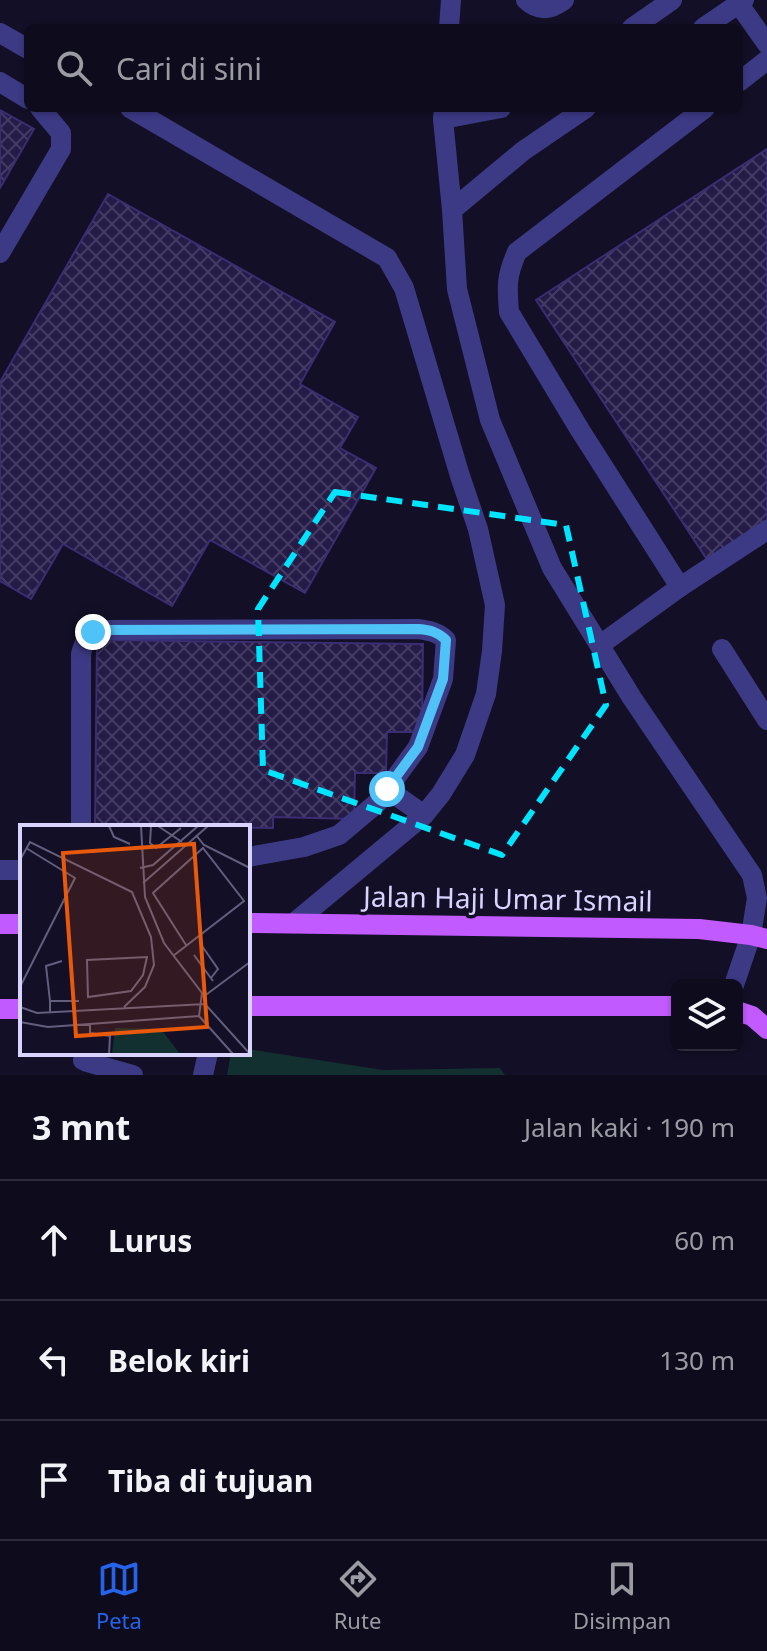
<!DOCTYPE html>
<html lang="id">
<head>
<meta charset="utf-8">
<style>
	:root { --surface:#0e0b1c; --page:#171425; --text:#f1f3f6; --muted:#9b9ba3; --line:#2e2b3b; --accent:#2563eb }
	body { margin:0; font-family:"Noto Sans",sans-serif; background:var(--page); color:var(--text) }
	.controls { position:absolute; right:24px; bottom:24px; display:grid; overflow:hidden; border-radius:12px; box-shadow:0 2px 6px #0004 }
	.controls button { width:72px; height:72px; display:grid; place-items:center; padding:0; border:0; border-bottom:2px solid var(--line); background:var(--surface); color:var(--text); font:40px sans-serif }
	.stop { position:absolute; width:24px; height:24px; margin:-18px; border:6px solid #4fc3f7; border-radius:50%; background:#fff }
	.stop.end { background:#4fc3f7; border-color:#fff; box-shadow:0 2px 8px #0008 }
	.list { margin:0; padding:0; list-style:none }
	h2 { display:flex; justify-content:space-between; align-items:center; height:104px; margin:0; padding:0 32px; font-size:34px }
	h2 small { font-size:26px; font-weight:400; color:var(--muted) }
	.list li { display:grid; grid-template-columns:52px 1fr auto; gap:24px; align-items:center; box-sizing:border-box; height:120px; padding:0 32px; border-top:2px solid var(--line) }
	.list b { display:block; font-size:30px; white-space:nowrap }
	.list em { font-size:26px; font-style:normal; color:var(--muted) }
	.icon { flex:none; width:44px; height:44px; fill:none; stroke:currentColor; stroke-width:2; stroke-linecap:round; stroke-linejoin:round }
	.map { position:relative; flex:none; width:767px; height:1075px; overflow:hidden }
	.search { position:absolute; background:var(--surface); box-shadow:0 2px 6px #0004; left:24px; right:24px; top:24px; height:88px; display:flex; align-items:center; gap:20px; box-sizing:border-box; padding:0 28px; border-radius:12px; color:var(--muted); font-size:30px }
	.sheet { height:464px; background:var(--surface) }
	nav { display:flex; justify-content:space-around; align-items:center; box-sizing:border-box; height:112px; border-top:2px solid var(--line); background:var(--surface); font-size:22px; color:var(--muted) }
	nav a { display:grid; justify-items:center; gap:4px }
	nav .on { color:var(--accent) }
	.map>svg:first-child { display:block }
	.grass { fill:#12302f }
	.building { fill:url(#building-cross-hatch); stroke:#3b2d73; stroke-width:2 }
	.lines { fill:none; stroke-linecap:round; stroke-linejoin:round }
	.minor { stroke:#3d3a85; stroke-width:20 }
	.major { stroke:#c25bff; stroke-width:20 }
	.route { stroke:#4fc3f7; stroke-width:10 }
	.marked { fill:none; stroke:#00e5ff; stroke-width:6; stroke-dasharray:16 10; stroke-linejoin:round }
	.labels { text-anchor:middle; stroke-width:7; stroke-linejoin:round; paint-order:stroke }
	.street-label { font-size:28px; fill:#d9d4ff; stroke:#130f26 }
	.inset-road { fill:none; stroke:#625e7d; stroke-width:2 }
	.view { fill:#e8590c; fill-opacity:0.15; stroke:#e8590c; stroke-width:4 }
	.inset-edge { fill:none; stroke:#d9d4ff; stroke-width:4 }
</style>
</head>
<body>
<div class="map">
<svg width="767" height="1075" viewBox="0 0 767 1075">
	<defs>
		<pattern id="building-cross-hatch" width="8" height="8" patternUnits="userSpaceOnUse" patternTransform="scale(2)"><rect width="8" height="8" fill="#241b47"/><path d="M0 0l8 8M0 8l8-8" fill="none" stroke="#433b63"/></pattern>
	</defs>
	<rect width="100%" height="100%" fill="#130f26"/>
	<polygon class="grass" points="248,1049 383,1070 500,1068 505,1075 227,1075 231,1053 248,1053"/>
	<g class="building">
		<polygon points="0,110 34,129 0,188"/>
		<polygon points="767,149 767,526 710,564 536,300"/>
		<polygon points="108,194 335,322 300,384 358,417 340,448 376,468 305,593 210,540 172,606 63,544 31,599 0,581 0,382"/>
		<polygon points="97,640 423,644 422,732 387,732 386,773 355,773 354,819 273,817 273,828 95,825"/>
	</g>
	<g class="lines">
		<g class="minor">
			<path d="M526 0C539 12 550 10 564 0"/>
			<polyline points="736,0 767,44"/>
			<polyline points="449,28 451,0"/>
			<polyline points="632,28 672,0"/>
			<polyline points="703,28 744,0"/>
			<polyline points="0,33 28,49"/>
			<polyline points="0,82 28,99"/>
			<polyline points="739,82 767,60"/>
			<polyline points="130,108 387,258 404,288 460,476 478,529 495,605 492,651 486,694 465,755 441,794 424,815 294,923"/>
			<polyline points="444,108 443,119 452,210 457,289 490,420 552,568 632,698 752,875 757,898 751,935 734,985"/>
			<polyline points="443,119 501,108"/>
			<polyline points="452,210 523,151 586,108"/>
			<polyline points="0,253 61,149 61,133 40,108"/>
			<path d="M680 587 580 430 509 312C507 286 506 277 517 252L705 108"/>
			<polyline points="600,645 680,587 767,530"/>
			<polyline points="722,649 767,720"/>
			<polyline points="387,789 424,815"/>
			<path d="M81 827V654C84 642 88 634 100 630L419 629C430 631 438 632 446 640L443 679 418 747 377 803 339 835 304 847 248 857"/>
			<polyline points="0,870 22,870"/>
			<polyline points="84,1053 83,1060 87,1062 133,1075"/>
			<polyline points="203,1075 208,1053"/>
		</g>
		<g class="major">
			<polyline points="248,923 699,929 751,935 767,939"/>
			<polyline points="0,924 22,924"/>
			<polyline points="248,1006 677,1006"/>
			<polyline points="0,1009 22,1009"/>
			<polyline points="737,1011 752,1016 767,1029"/>
		</g>
	</g>
	<g class="lines">
		<path class="route" d="M93 632 100 630 419 629C430 630 438 632 446 640L443 679 418 747 387 789"/>
	</g>
	<path class="marked" d="M335 492 566 525 606 705 502 855 263 770 258 609Z"/>
	<g class="labels">
		<g class="street-label">
			<text transform="translate(508 899) rotate(1)" y="10">Jalan Haji Umar Ismail</text>
		</g>
	</g>
	<g transform="translate(20 825)">
		<rect width="230" height="230" fill="#130f26"/>
		<path d="M95 203 141 204 159 228 92 229Z" fill="#12302f"/>
		<path class="inset-road" d="M89 1 94 12 110 19M121 1 125 72 144 118 182 168 179 191M131 1 130 18 136 23 161 3M138 1 162 17M176 10 184 20 230 43M0 35 10 17 112 67 131 112 134 140 125 162 104 182M120 43 133 40 178 1M123 58 188 1M182 121 198 144 191 153M174 130 193 156M153 131 224 76 183 23 133 68 166 120M127 132 123 150 111 166 68 172 67 135ZM0 162 55 53 6 23M183 172 230 137M30 176 26 141 42 136M0 182 17 188 185 179 230 229M30 187V176H59M0 197 28 202 179 191 213 229M70 199V208L90 211 89 229"/>
		<path class="view" d="M174 19 187 202 56 211 43 28Z"/>
		<rect width="230" height="230" class="inset-edge"/>
	</g>
</svg>
<div class="controls">
<button><svg class="icon" aria-label="layers" viewBox="0 0 24 24"><path d="M12 4l9 5-9 5-9-5zM3 14l9 5 9-5"/></svg></button>
</div>
<div class="stop" style="left:387px;top:789px"></div>
<div class="stop end" style="left:93px;top:632px"></div>
<div class="search"><svg class="icon" aria-label="search" viewBox="0 0 24 24"><circle cx="10" cy="10" r="6"/><path d="M15 15l6 6"/></svg>Cari di sini</div>
</div>
<section class="sheet">
<h2>3 mnt<small>Jalan kaki · 190 m</small></h2>
<ul class="list">
<li><svg class="icon" aria-label="ahead" viewBox="0 0 24 24"><path d="M12 20V5M6 11l6-6 6 6"/></svg><div><b>Lurus</b></div><em>60 m</em></li>
<li><svg class="icon" aria-label="left" viewBox="0 0 24 24"><path d="M17 20v-9H6M10 6l-5 5 5 5"/></svg><div><b>Belok kiri</b></div><em>130 m</em></li>
<li><svg class="icon" aria-label="arrive" viewBox="0 0 24 24"><path d="M6 21V4h12l-3 4 3 4H6"/></svg><div><b>Tiba di tujuan</b></div></li>
</ul>
</section>
<nav>
<a class="on"><svg class="icon" aria-label="map" viewBox="0 0 24 24"><path d="M3 6l6-2 6 2 6-2v14l-6 2-6-2-6 2zM9 4v14M15 6v14"/></svg>Peta</a>
<a><svg class="icon" aria-label="directions" viewBox="0 0 24 24"><path d="M12 3l9 9-9 9-9-9zM9 14v-3h6M13 9l2 2-2 2"/></svg>Rute</a>
<a><svg class="icon" aria-label="saved" viewBox="0 0 24 24"><path d="M7 4h10v16l-5-4-5 4z"/></svg>Disimpan</a>
</nav>
</body>
</html>
